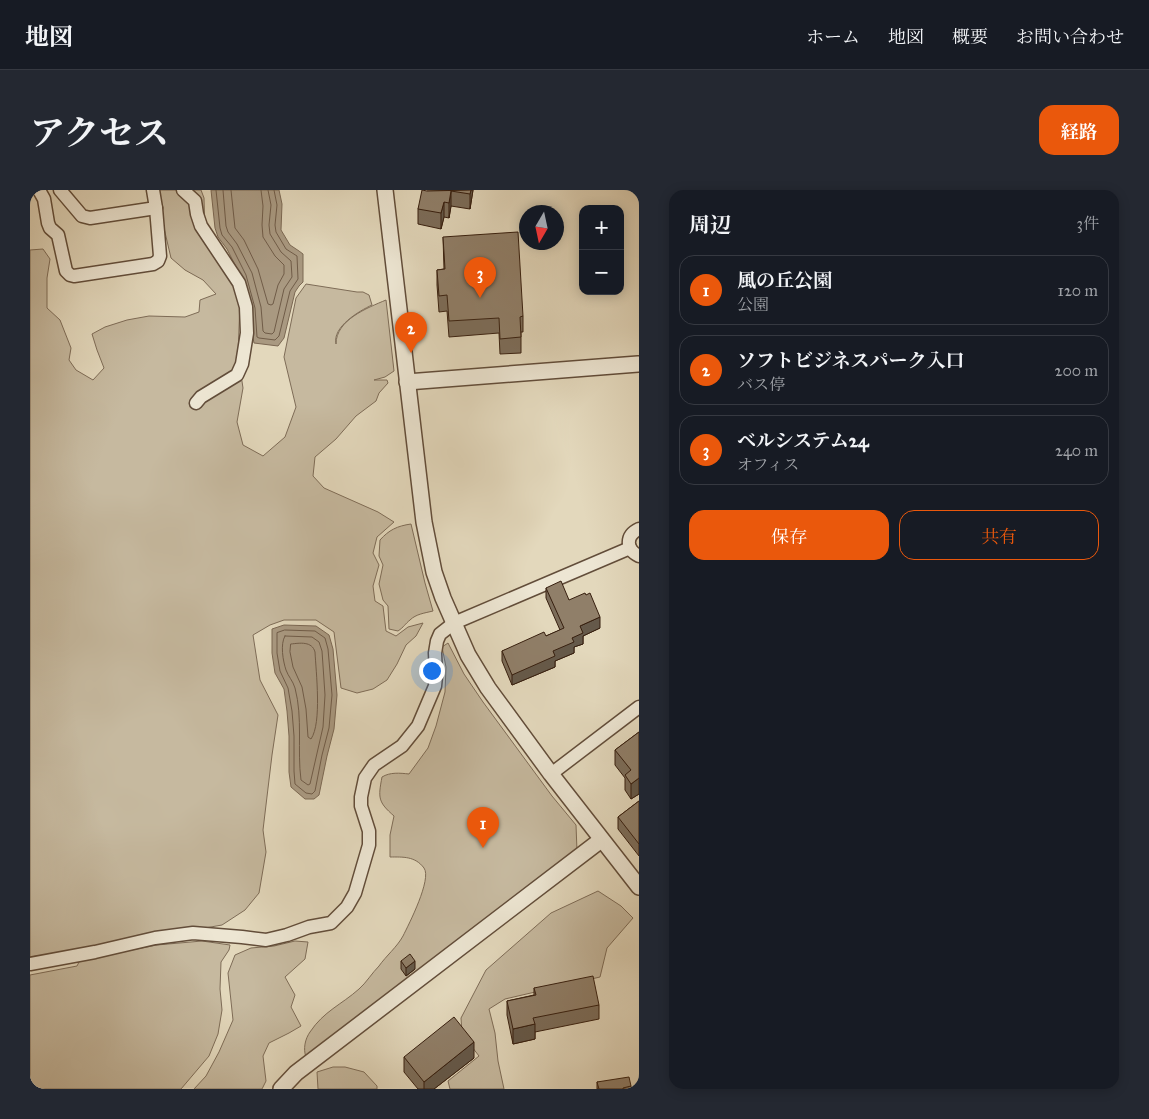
<!DOCTYPE html>
<html lang="ja">
<head>
<meta charset="utf-8">
<style>
	:root { --surface:#171b24; --page:#242831; --text:#f1f3f6; --muted:#9ea1a6; --line:#363941; --accent:#ea580c }
	body { margin:0; font-family:"IM FELL Great Primer","Noto Serif JP",serif; background:var(--page); color:var(--text) }
	.controls { position:absolute; right:15px; top:15px; display:grid; overflow:hidden; border-radius:10px; box-shadow:0 2px 12px #0003 }
	.controls button { width:45px; height:45px; display:grid; place-items:center; padding:0; border:0; border-bottom:1px solid var(--line); background:var(--surface); color:var(--text); font:25px sans-serif }
	.compass { position:absolute; left:489px; top:15px; width:45px; height:45px; border-radius:50%; background:var(--surface); box-shadow:0 2px 12px #0003; rotate:189deg }
	.you { position:absolute; left:401px; top:480px; width:18px; height:18px; margin:-12px; border:4px solid #fff; border-radius:50%; background:#1a73e8; box-shadow:0 0 0 8px #1a73e833 }
	.badge { display:grid; place-items:center; width:32px; height:32px; border-radius:50%; background:var(--accent); color:#fff; font-size:16px; font-weight:700 }
	.pin { position:absolute; translate:-50% -41px; filter:drop-shadow(0 1px 2px #0008) }
	.pin::after { content:''; position:absolute; top:26px; width:18px; height:15px; background:inherit; clip-path:polygon(0 0,100% 0,50% 100%) }
	.list { margin:0; padding:0; list-style:none }
	h2 { display:flex; justify-content:space-between; align-items:center; height:65px; margin:0; padding:0 20px; font-size:21px }
	h2 small { font-size:16px; font-weight:400; color:var(--muted) }
	.list li { display:grid; grid-template-columns:32px 1fr auto; gap:15px; align-items:center; box-sizing:border-box; height:70px; margin:0 10px 10px; padding:0 10px; border:1px solid var(--line); border-radius:15px }
	.list b { display:block; font-size:19px; white-space:nowrap }
	.list p { margin:0; font-size:16px; white-space:nowrap; color:var(--muted) }
	.list em { font-size:16px; font-style:normal; color:var(--muted) }
	.actions { display:flex; gap:10px; padding:15px 20px }
	.actions a { flex:1; padding:11px 0; border:1px solid var(--accent); border-radius:15px; text-align:center; font-size:18px; color:var(--accent) }
	.actions .main { background:var(--accent); color:#fff }
	.map { position:relative; flex:none; width:609px; height:899px; overflow:hidden; border-radius:15px }
	header { display:flex; align-items:center; gap:30px; box-sizing:border-box; height:70px; padding:0 25px; background:var(--surface); border-bottom:1px solid var(--line) }
	header strong { font-size:24px }
	nav { display:flex; gap:28px; margin-inline-start:auto; font-size:18px }
	.intro { display:flex; align-items:center; justify-content:space-between; box-sizing:border-box; height:120px; padding:0 30px }
	h1 { margin:0; font-size:35px }
	.button { padding:12px 22px; border-radius:15px; background:var(--accent); color:#fff; font-size:18px; font-weight:700 }
	main { display:flex; gap:30px; padding:0 30px }
	aside { flex:1; background:var(--surface); border-radius:15px; box-shadow:0 2px 12px #0003 }
	.map>svg:first-child { display:block }
	.green { fill:#c6b99f; stroke:#7e6c57 }
	.water { fill:#a99981; stroke:#7b6853 }
	.lines { fill:none; stroke-linecap:round; stroke-linejoin:round }
	.shore { stroke:#705c48; stroke-width:1 }
	.minor-casing { stroke:#624d3a; stroke-width:15 }
	.tertiary-casing { stroke:#624d3a; stroke-width:18 }
	.minor { stroke:#ede6d3; stroke-width:12 }
	.tertiary { stroke:#ede6d3; stroke-width:15 }
	.wall { fill:#7c6d5a; stroke:#371f0f }
	.shaded-wall { fill:#65594a; stroke:#371f0f }
	.building { fill:#907f69; stroke:#371f0f }
</style>
</head>
<body>
<header>
<strong>地図</strong>
<nav><a>ホーム</a><a>地図</a><a>概要</a><a>お問い合わせ</a></nav>
</header>
<div class="intro"><h1>アクセス</h1><a class="button">経路</a></div>
<main>
<div class="map">
<svg width="609" height="899" viewBox="0 0 609 899">
	<rect width="100%" height="100%" fill="#e3d8bc"/>
	<filter id="stains"><feTurbulence type="fractalNoise" baseFrequency=".004" numOctaves="4"/><feColorMatrix values="0 0 0 0 .2 0 0 0 0 .09 0 0 0 0 .02 0 0 0 .5 -.17"/></filter>
	<radialGradient id="worn" r=".72"><stop offset=".6" stop-color="#630" stop-opacity="0"/><stop offset="1" stop-color="#630" stop-opacity=".3"/></radialGradient>
	<g class="green">
		<path d="M127 0H171L174 8 175 49 198 83 210 112 208 165 213 198 207 232 213 255 233 266 255 247 266 217 254 167 266 108 276 94 327 102H333L339 105 342 115C329 121 302 137 306 154 306 130 337 118 356 110L364 181 355 187 344 190H357L358 193 349 203 346 211 326 226 306 249 285 267 283 286 294 298 348 322 364 332 347 347 343 363 349 375 343 396 345 411 353 416 356 441 366 446 378 437 393 433 386 446 376 455 367 474 357 490 343 499 327 503 311 498 304 442 286 430H254L240 435 223 445 230 490 248 525 242 565 233 640 236 662 229 703 215 720 192 735 56 759 0 767V60L13 59 20 69 17 88V118L30 130 41 158 39 170 46 180 63 190 74 178 67 160 62 144 75 137 97 130 119 126 155 127 169 122 170 110 186 104 173 90 155 80 141 68 130 21Z"/>
		<path d="M381 334 395 393 403 421C395 423 386 424 380 430 375 434 374 437 368 441L359 439 358 416 353 410 349 394 353 375 349 366 350 350C359 340 367 336 381 334Z"/>
		<path d="M418 453 434 484 453 512 522 606 546 635 547 661 326 828 276 867C273 859 275 849 280 842 294 821 311 815 329 799 336 793 342 783 349 776 356 766 367 757 373 746 379 734 402 689 394 678 385 666 373 667 360 667V645L364 626C348 612 348 608 352 587 360 582 370 583 379 584L398 558 406 536 415 502 416 477 412 457Z"/>
		<polygon points="568,701 591,716 603,728 577,758 570,787 475,809 459,819 465,843 468,871 474,899 420,899 418,891 449,866 432,844 431,828 456,780 521,723"/>
		<polygon points="172,751 200,755 199,760 191,772 190,799 192,820 188,844 179,866 151,899 0,899 0,785 47,776 50,770 127,755"/>
		<polygon points="265,751 278,752 275,769 255,787 265,805 261,817 271,836 259,843 239,853 233,866 236,891 232,899 164,899 176,886 189,862 203,830 198,783 205,765 221,758 244,756"/>
		<polygon points="303,877 315,877 334,882 347,896 347,899 288,899 287,882"/>
	</g>
	<g class="water">
		<polygon points="181,0 249,0 252,14 251,40 260,55 269,61 273,64 273,92 269,96 265,102 254,148 248,156 224,153 211,87 197,59 188,47 185,38"/>
		<polygon points="254,435 286,436 299,445 303,459 307,505 304,539 297,566 289,605 284,609 275,609 261,597 259,582 259,546 257,521 254,499 245,483 242,463 242,439"/>
	</g>
	<g class="lines">
		<g class="shore">
			<polyline points="186,0 190,38 192,45 202,57 216,85 225,118 227,147 229,148 245,150 249,146 260,101 268,89 267,66 256,59 246,42 245,35 247,15 244,0"/>
			<polyline points="193,0 196,36 198,42 207,54 222,83 231,117 233,141 235,143 242,144 244,142 254,99 262,87 261,71 251,62 240,44 239,35 241,15 238,0"/>
			<polyline points="201,0 205,38 214,50 228,79 238,114 241,115 243,114 248,95 254,84 254,75 245,66 233,47 232,35 233,16 231,0"/>
			<polygon points="255,440 285,441 295,448 298,459 302,505 299,538 292,565 285,601 282,604 276,603 265,594 264,581 264,546 262,521 258,498 250,481 247,463 247,443"/>
			<path d="M255 446 282 447 289 452 292 461 295 505 293 537 280 594 278 595 271 590C267 560 273 528 265 498 263 491 258 486 256 480 253 471 250 454 255 446Z"/>
			<path d="M261 454C270 453 282 451 285 462 286 482 292 533 281 549L278 547 276 519 272 497 263 477 260 462Z"/>
		</g>
		<g class="minor-casing">
			<g id="minor">
				<polyline points="9,0 14,9 18,33 20,38 28,45 36,81 40,85 44,86 123,74 128,71 130,66 126,18 123,0"/>
				<polyline points="30,0 52,26 60,28 126,18"/>
				<polyline points="153,0 165,11 167,24 171,36 209,93 216,117 217,143 212,174 207,185 171,207 166,213"/>
				<path d="M609 339C596 345 595 359 609 366"/>
				<polyline points="521,584 609,517"/>
				<polyline points="0,774 65,762 125,748 163,743 212,747 236,750 257,745 279,737 301,733 317,717 325,703 339,655 339,641 331,616 331,607 335,588 344,575 372,556 388,536 405,496 406,486 405,463 407,451 410,444 424,433 600,358"/>
			</g>
		</g>
		<g class="tertiary-casing">
			<g id="tertiary">
				<polyline points="355,0 394,332 404,382 413,408 438,465 458,498 521,584 609,697"/>
				<polyline points="377,192 608,174"/>
				<polyline points="251,899 266,883 571,650"/>
			</g>
		</g>
		<use href="#minor" class="minor"/>
		<use href="#tertiary" class="tertiary"/>
	</g>
	<g class="wall">
		<polygon points="443,0 440,19 421,16 419,28 414,27 411,39 388,34 388,19 397,1"/>
		<polygon points="413,47 493,126 493,142 491,142 491,163 470,164 469,143 419,147 417,121 409,122 407,95 407,80 414,79"/>
		<polygon points="516,398 539,410 570,438 553,446 553,454 544,457 544,463 525,471 525,477 482,495 472,471 472,461 516,446 530,440 516,408"/>
		<polygon points="609,542 609,604 601,609 595,600 595,588 585,575 585,560"/>
		<polygon points="609,611 609,666 588,639 588,627"/>
		<polygon points="371,771 385,779 376,786 371,779"/>
		<polygon points="504,798 569,815 569,829 505,842 505,849 483,854 477,825 477,811 504,805"/>
		<polygon points="374,867 444,868 404,899 388,899 374,882"/>
		<polygon points="567,892 601,896 601,899 567,899"/>
	</g>
	<g class="shaded-wall">
		<polygon points="441,0 443,0 440,19 440,4"/>
		<polygon points="421,1 421,16 419,28 419,13"/>
		<polygon points="414,12 414,27 411,39 411,23"/>
		<polygon points="570,427 570,438 553,446 553,454 544,457 544,463 525,471 525,477 482,495 482,485 542,448 550,436"/>
		<polygon points="609,588 609,604 601,609 601,594"/>
		<polygon points="385,771 385,779 376,786 376,778"/>
		<polygon points="505,834 505,849 483,854 483,839"/>
		<polygon points="444,852 444,868 404,899 394,899 394,892"/>
	</g>
	<g class="building">
		<polygon points="392,0 397,1 441,0 440,4 421,1 419,13 414,12 411,23 388,19"/>
		<polygon points="488,42 493,126 490,127 491,147 470,149 469,128 419,131 417,105 409,106 407,80 415,79 413,47"/>
		<polygon points="531,391 539,410 555,403 556,405 560,403 570,427 550,436 553,443 542,448 544,452 523,461 525,466 482,485 472,461 514,442 516,446 534,438 516,398"/>
		<polygon points="609,542 609,588 601,594 595,585 601,580 585,560"/>
		<polygon points="609,611 609,654 588,627"/>
		<polygon points="380,764 385,771 376,778 371,771"/>
		<polygon points="563,786 569,815 503,828 505,834 483,839 477,811 506,805 504,798"/>
		<polygon points="424,827 444,852 394,892 374,867"/>
		<polygon points="599,887 601,896 593,898 593,899 569,899 567,892"/>
	</g>
	<rect width="100%" height="100%" filter="url(#stains)"/>
	<rect width="100%" height="100%" fill="url(#worn)"/>
</svg>
<div class="controls">
<button>+</button>
<button>−</button>
</div>
<svg class="compass" viewBox="-18 -18 36 36"><path d="M0-13l5 13h-10z" fill="#e53935"/><path d="M0 13l5-13h-10z" fill="#9ea1a6"/></svg>
<div class="you"></div>
<div class="pin badge" style="left:453px;top:658px">1</div>
<div class="pin badge" style="left:381px;top:163px">2</div>
<div class="pin badge" style="left:450px;top:108px">3</div>
</div>
<aside>
<h2>周辺<small>3件</small></h2>
<ul class="list">
<li><span class="badge">1</span><div><b>風の丘公園</b><p>公園</p></div><em>120 m</em></li>
<li><span class="badge">2</span><div><b>ソフトビジネスパーク入口</b><p>バス停</p></div><em>200 m</em></li>
<li><span class="badge">3</span><div><b>ベルシステム24</b><p>オフィス</p></div><em>240 m</em></li>
</ul>
<div class="actions"><a class="main">保存</a><a>共有</a></div>
</aside>
</main>
</body>
</html>
